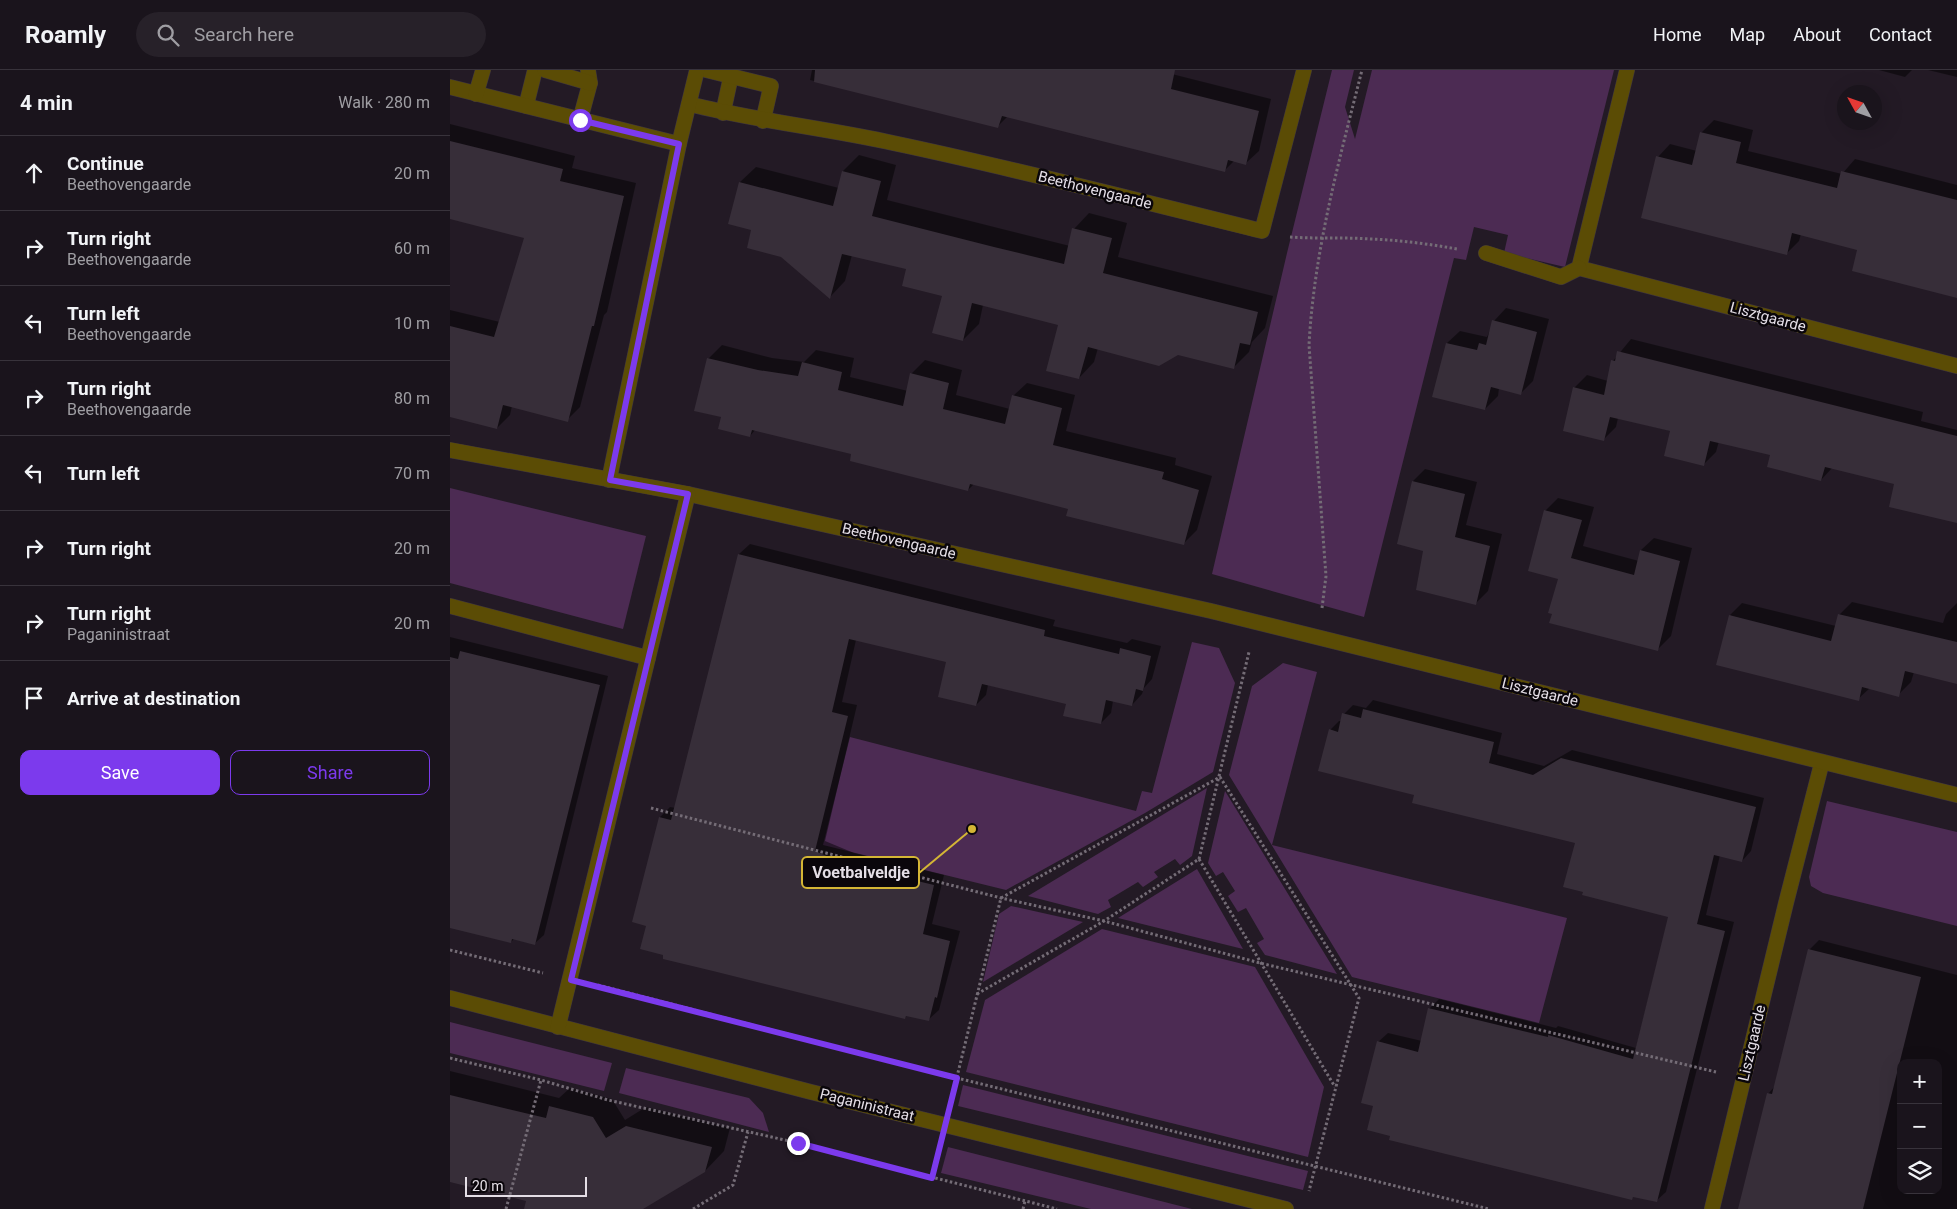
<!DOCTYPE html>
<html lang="en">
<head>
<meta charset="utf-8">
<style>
	:root { --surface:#1a141c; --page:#272129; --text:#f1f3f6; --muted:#9f9ea3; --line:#38333b; --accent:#7c3aed }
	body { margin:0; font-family:Roboto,sans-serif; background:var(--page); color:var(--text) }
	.controls { position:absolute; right:15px; bottom:15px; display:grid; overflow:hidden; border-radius:10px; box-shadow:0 5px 20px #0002 }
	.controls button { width:45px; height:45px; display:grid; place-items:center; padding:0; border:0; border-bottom:1px solid var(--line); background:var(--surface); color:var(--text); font:25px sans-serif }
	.compass { position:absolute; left:1387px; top:15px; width:45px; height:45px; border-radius:50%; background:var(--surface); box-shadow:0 5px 20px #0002; rotate:310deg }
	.scale { position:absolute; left:15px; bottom:12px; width:122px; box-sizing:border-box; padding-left:5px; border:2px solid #e4dee6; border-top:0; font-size:14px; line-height:18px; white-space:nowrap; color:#e4dee6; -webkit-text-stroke:4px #0a060b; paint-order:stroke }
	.stop { position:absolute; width:15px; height:15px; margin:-11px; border:4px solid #7c3aed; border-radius:50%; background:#fff }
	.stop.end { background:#7c3aed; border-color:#fff; box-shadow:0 1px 5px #0008 }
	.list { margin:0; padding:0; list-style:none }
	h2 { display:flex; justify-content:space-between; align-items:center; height:65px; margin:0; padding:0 20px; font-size:21px }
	h2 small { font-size:16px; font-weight:400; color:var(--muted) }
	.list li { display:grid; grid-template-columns:32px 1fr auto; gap:15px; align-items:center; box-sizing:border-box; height:75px; padding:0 20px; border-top:1px solid var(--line) }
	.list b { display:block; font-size:19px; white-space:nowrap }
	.list p { margin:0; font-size:16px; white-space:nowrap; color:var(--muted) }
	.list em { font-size:16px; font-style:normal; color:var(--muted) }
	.actions { display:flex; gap:10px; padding:15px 20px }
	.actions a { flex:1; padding:11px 0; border:1px solid var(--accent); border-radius:10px; text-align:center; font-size:18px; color:var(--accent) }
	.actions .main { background:var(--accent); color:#fff }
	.icon { flex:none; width:28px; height:28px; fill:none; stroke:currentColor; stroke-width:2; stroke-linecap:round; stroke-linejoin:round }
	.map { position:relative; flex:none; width:1507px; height:1139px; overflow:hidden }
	header { display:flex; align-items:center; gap:30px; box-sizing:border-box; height:70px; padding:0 25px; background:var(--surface); border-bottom:1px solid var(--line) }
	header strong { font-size:24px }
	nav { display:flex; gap:28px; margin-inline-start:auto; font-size:18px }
	.search { width:350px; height:45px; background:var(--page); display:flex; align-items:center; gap:12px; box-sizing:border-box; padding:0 18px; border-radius:28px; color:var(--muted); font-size:19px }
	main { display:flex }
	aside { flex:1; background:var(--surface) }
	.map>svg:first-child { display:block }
	.green { fill:#4c2b53 }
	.shadow { fill:#0007; fill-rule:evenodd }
	.building { fill:#372e39 }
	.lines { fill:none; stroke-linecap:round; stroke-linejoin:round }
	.service-casing { stroke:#3e3540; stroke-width:16 }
	.minor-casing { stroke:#3e3540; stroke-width:16 }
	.path { stroke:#746c76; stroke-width:3; stroke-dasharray:2.5 2.5; stroke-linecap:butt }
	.service { stroke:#5b4c05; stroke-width:15 }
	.minor { stroke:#5b4c05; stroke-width:15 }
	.route { stroke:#7c3aed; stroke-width:6 }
	.labels { text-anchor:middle; stroke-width:5; stroke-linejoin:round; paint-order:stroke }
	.street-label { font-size:15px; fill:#e4dee6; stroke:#0a060b }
	.leader { fill:none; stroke:#d4b635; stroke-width:2 }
	.callout-dot { fill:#d4b635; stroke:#0a060b; stroke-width:2 }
	.callout { fill:#0a060b; stroke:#d4b635; stroke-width:2 }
	.callout-label { font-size:16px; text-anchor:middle; font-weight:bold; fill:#e4dee6 }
</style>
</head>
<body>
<header>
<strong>Roamly</strong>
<div class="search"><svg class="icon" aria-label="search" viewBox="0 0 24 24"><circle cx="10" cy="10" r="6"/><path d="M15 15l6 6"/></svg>Search here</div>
<nav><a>Home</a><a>Map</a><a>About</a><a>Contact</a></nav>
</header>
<main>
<aside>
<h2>4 min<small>Walk · 280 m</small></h2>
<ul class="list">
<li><svg class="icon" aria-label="ahead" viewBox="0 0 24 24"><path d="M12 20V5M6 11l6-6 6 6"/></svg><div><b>Continue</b><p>Beethovengaarde</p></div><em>20 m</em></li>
<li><svg class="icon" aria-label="right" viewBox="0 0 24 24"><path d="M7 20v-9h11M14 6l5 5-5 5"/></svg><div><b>Turn right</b><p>Beethovengaarde</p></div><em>60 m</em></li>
<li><svg class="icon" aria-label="left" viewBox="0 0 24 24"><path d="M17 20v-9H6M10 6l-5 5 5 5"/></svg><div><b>Turn left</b><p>Beethovengaarde</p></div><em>10 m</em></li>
<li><svg class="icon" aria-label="right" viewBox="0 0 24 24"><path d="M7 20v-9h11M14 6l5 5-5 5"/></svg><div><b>Turn right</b><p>Beethovengaarde</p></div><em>80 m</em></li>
<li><svg class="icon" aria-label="left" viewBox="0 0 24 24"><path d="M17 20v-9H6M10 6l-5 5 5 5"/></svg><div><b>Turn left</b></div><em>70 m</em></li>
<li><svg class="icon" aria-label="right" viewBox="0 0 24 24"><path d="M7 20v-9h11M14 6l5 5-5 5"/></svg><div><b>Turn right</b></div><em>20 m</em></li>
<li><svg class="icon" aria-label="right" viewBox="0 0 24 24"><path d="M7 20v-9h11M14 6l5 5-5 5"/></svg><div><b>Turn right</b><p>Paganinistraat</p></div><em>20 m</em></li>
<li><svg class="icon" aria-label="arrive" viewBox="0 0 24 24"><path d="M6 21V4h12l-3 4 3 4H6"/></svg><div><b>Arrive at destination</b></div></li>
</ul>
<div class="actions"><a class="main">Save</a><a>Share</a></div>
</aside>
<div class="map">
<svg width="1507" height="1139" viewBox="0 0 1507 1139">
	<rect width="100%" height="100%" fill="#231a25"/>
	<g class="green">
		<polygon points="882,0 904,0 895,37 905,69 922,0 1164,0 1115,197 1054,183 1058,165 1024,157 1016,190 1004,188 914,547 762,504 837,183"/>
		<polygon points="0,418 196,466 173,559 0,513"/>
		<polygon points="742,572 769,578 785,613 763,702 695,743 556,820 373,775 400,667 686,741 692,721 702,723"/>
		<polygon points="833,593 867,602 822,775 1117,848 1089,953 902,907 779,705 802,616"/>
		<polygon points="757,718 742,786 730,795 725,789 704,802 708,807 693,817 688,812 658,830 661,837 648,844 578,826"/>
		<polygon points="775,721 887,904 815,885 807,873 814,869 796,838 788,842 778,826 785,821 773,802 766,806 758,793"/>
		<polygon points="1377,731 1507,762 1507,856 1373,823 1361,816 1359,807"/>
		<polygon points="747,799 793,879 668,848"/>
		<polygon points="561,836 633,852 533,912 549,844"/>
		<polygon points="652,859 805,897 874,1017 858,1087 516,1002 535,930"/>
		<polygon points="0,952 162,993 154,1021 0,983"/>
		<polygon points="176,998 299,1028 313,1043 319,1062 169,1023"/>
		<polygon points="513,1015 858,1101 853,1120 508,1036"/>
		<polygon points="498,1077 742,1139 641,1139 491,1103"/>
	</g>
	<g class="shadow">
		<polygon points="362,0 706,0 821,29 809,81 796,93 785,90 775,100 558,46 548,56 360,10"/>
		<polygon points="1429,0 1462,0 1455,7"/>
		<polygon points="1478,0 1507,0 1507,7"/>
		<polygon points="1264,50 1303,60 1298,81 1392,104 1405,89 1507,115 1507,226 1409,179 1351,164 1349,171 1336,184 1208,87 1220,74 1247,81 1251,63"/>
		<polygon points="0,54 125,86 122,98 186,113 157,242 154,245 130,337 117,350 62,336 60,345 47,358 0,346 0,240 50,252 75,167 0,148"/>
		<polygon points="409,85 446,95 437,130 620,176 624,159 639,143 677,153 668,187 823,226 815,258 802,272 799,282 783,298 728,284 648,278 644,292 629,308 609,254 533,235 529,254 513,270 493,225 457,198 402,185 395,211 380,227 303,159 290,112 306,97 389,118 393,101"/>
		<polygon points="1056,238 1099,249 1083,311 1070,324 1049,318 1048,326 1035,339 997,273 1010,261 1037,267 1044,251"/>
		<polygon points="1181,269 1473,342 1471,351 1507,360 1507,452 1446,413 1383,397 1371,410 1321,384 1269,371 1266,382 1253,395 1221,361 1168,348 1166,357 1153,370 1124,318 1137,305 1158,311 1163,291"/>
		<polygon points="272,275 322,288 354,292 366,280 404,288 400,307 458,321 461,304 475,290 512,300 506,325 560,339 563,326 577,313 625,325 616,361 726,388 725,395 762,406 747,460 734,473 619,438 524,414 518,420 402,383 306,359 300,366 272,347 258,289"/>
		<polygon points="975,399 1027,412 1016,455 1052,464 1038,521 1025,534 975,480 963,411"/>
		<polygon points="1108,428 1144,437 1133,476 1189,491 1191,480 1204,468 1242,478 1221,566 1208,579 1110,508 1095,441"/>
		<polygon points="300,474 605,550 603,556 677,573 682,569 711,576 702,609 694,618 692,624 682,635 663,631 661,643 651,653 617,633 538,615 536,625 526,635 498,591 406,570 392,632 407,635 375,771 404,783 494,805 482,854 510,861 489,940 478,950 457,945 455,948 215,885 198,855 210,747 220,737 226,738 289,484"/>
		<polygon points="1402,532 1493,553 1496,544 1507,533 1507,612 1464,602 1461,612 1448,625 1420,618 1408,629 1280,545 1292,533 1386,556 1389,545"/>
		<polygon points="0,567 158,606 94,865 84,874 64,869 61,872 0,857"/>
		<polygon points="923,630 1052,663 1047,684 1094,696 1122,680 1314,728 1301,781 1292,791 1270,785 1256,845 1284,852 1216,1122 1206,1131 1184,1126 1182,1128 942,1066 925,1035 928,972 938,963 972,971 979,939 989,929 1106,958 1108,956 1186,978 1219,846 1126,772 965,724 880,660 889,651 892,651 894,644 903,635 916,638"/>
		<path d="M1369 870 1507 905V1139H1289L1318 1024 1325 1016 1360 879ZM1451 993H1488V1120H1451Z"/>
		<polygon points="0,1001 109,1028 120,1018 162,1029 175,1050 196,1037 280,1058 274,1081 255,1101 191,1139 75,1139 78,1130 0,1111"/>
	</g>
	<g class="building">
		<polygon points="365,0 725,0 721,19 809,41 796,95 778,90 775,102 552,46 548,58 364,12"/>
		<polygon points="1250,62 1291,72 1286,93 1387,118 1391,101 1507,130 1507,228 1402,201 1407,180 1342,163 1337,185 1191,148 1206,86 1242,95"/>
		<polygon points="0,71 113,99 110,111 174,126 144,256 142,256 118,352 53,335 47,359 0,347 0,256 44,267 74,168 0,149"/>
		<polygon points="392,101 431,111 422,146 544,177 614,194 622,158 662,168 653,203 808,242 800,275 790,273 784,299 728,285 709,296 638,277 629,309 596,301 608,255 522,233 513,271 482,263 492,226 452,216 456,199 392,184 380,229 331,187 297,178 301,160 278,154 289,112 383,136"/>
		<polygon points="1042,250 1087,262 1071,325 1041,317 1035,340 982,327 996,273 1027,280 1029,273 1036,275"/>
		<polygon points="1167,281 1507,366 1507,453 1439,437 1444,414 1375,397 1371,411 1317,397 1320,385 1260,371 1254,396 1214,386 1220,361 1160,347 1154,371 1113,361 1123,317 1154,325 1161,290 1165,291"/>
		<polygon points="257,288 308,300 348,306 352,292 392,302 388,320 453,336 460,303 499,313 493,339 555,354 562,325 612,338 603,375 714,402 712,409 749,420 734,475 616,446 618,439 552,422 520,414 518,421 400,391 401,384 302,360 300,367 268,359 271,347 244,341"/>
		<polygon points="962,411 1015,424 1005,467 1040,476 1026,535 966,520 973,481 947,474"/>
		<polygon points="1094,440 1132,450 1121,488 1184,505 1190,480 1230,491 1208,581 1099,553 1102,544 1098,543 1108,509 1078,501"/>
		<polygon points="288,484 595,560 594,566 669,584 670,578 701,586 693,621 686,619 682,636 656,630 651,654 613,646 616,634 532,614 526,636 488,627 496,592 399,569 382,642 398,646 365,781 393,793 484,815 473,864 500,871 487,928 485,927 479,951 456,946 455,949 263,901 213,889 213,885 190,879 196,856 182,852 209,747 221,750"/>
		<polygon points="1388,544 1507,572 1507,614 1455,601 1449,627 1412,617 1409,631 1266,595 1279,545 1381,571"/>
		<polygon points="10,581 150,615 85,875 62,869 61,873 0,858 0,587 8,589"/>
		<polygon points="913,639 1044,672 1039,693 1083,705 1111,688 1306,737 1292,792 1264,785 1247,854 1275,861 1207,1132 1183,1127 1182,1130 1081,1105 939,1070 940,1066 917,1060 923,1036 911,1033 927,971 968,982 978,938 1098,967 1098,965 1183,989 1218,847 1132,825 1133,822 1113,817 1125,773 962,733 964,725 868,701 879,659 888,662 892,643 911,648"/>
		<polygon points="1358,879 1471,907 1413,1139 1288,1139 1317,1023 1322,1024"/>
		<polygon points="0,1025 96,1048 99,1036 143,1047 156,1068 176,1056 262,1077 255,1102 193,1139 74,1139 76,1131 0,1112"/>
	</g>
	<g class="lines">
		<g class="service-casing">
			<g id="service">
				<polyline points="76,36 85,0"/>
				<polyline points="273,43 281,6"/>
				<polyline points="130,50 140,13 138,0"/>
				<polyline points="1262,1139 1336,833 1372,692"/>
			</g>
		</g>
		<g class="minor-casing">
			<g id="minor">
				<polyline points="95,0 140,13"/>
				<polyline points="256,0 321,16 313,51"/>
				<polyline points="1177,0 1129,198 1507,296"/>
				<polyline points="0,17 229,74"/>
				<polyline points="26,24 33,0"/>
				<path d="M239 34C307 51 375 58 443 73 567 99 690 131 812 161L854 0"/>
				<polyline points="1036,183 1111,207 1129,198"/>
				<polyline points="0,380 238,424 761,541 1507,725"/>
				<polyline points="159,410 229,74 247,0"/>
				<polyline points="0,536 198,588"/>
				<polyline points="0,928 361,1022 836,1139"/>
				<polyline points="108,957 238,424"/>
			</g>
		</g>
		<g class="path">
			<path d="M840 167C867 169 893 167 920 169 949 170 979 174 1007 179"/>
			<path d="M872 538 876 506 859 275C864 181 889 91 912 0"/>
			<polyline points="201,738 551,828 654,851 810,893 1266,1002"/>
			<polyline points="749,789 799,582"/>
			<polyline points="0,880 93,903"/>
			<polyline points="148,915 507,1008 1039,1139"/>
			<polyline points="527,924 654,851 749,789 885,1017"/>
			<polyline points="0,988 91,1010 158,1030 348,1073 607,1139"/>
			<polyline points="502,1027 551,828 770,707 909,928 859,1121"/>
			<polyline points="482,1108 488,1084"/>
			<polyline points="56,1139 91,1010"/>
			<polyline points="243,1139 283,1115 298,1062"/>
			<polyline points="573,1139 575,1131"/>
		</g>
		<use href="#service" class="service"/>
		<use href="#minor" class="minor"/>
	</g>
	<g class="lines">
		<polyline class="route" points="130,50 229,74 160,410 238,424 121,910 507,1008 482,1108 348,1073"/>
	</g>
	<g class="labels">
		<g class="street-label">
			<text transform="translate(645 120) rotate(14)" y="5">Beethovengaarde</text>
			<text transform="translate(1318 247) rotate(15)" y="5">Lisztgaarde</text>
			<text transform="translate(449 471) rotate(13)" y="5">Beethovengaarde</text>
			<text transform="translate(1090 622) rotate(14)" y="5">Lisztgaarde</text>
			<text transform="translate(1302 973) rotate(-77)" y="5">Lisztgaarde</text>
			<text transform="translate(417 1035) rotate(14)" y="5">Paganinistraat</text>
		</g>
	</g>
	<path class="leader" d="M522 759L469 803"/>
	<circle class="callout-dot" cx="522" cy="759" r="5"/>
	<rect class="callout" x="352" y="787" width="117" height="31" rx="5"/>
	<g class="callout-label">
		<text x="411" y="808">Voetbalveldje</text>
	</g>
</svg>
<div class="controls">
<button>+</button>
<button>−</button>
<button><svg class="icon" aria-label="layers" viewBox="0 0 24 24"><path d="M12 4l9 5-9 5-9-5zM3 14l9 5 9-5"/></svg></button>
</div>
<svg class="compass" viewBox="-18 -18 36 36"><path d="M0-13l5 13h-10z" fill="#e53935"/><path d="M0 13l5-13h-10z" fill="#9f9ea3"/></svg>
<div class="scale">20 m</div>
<div class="stop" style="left:130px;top:50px"></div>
<div class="stop end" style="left:348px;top:1073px"></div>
</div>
</main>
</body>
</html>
